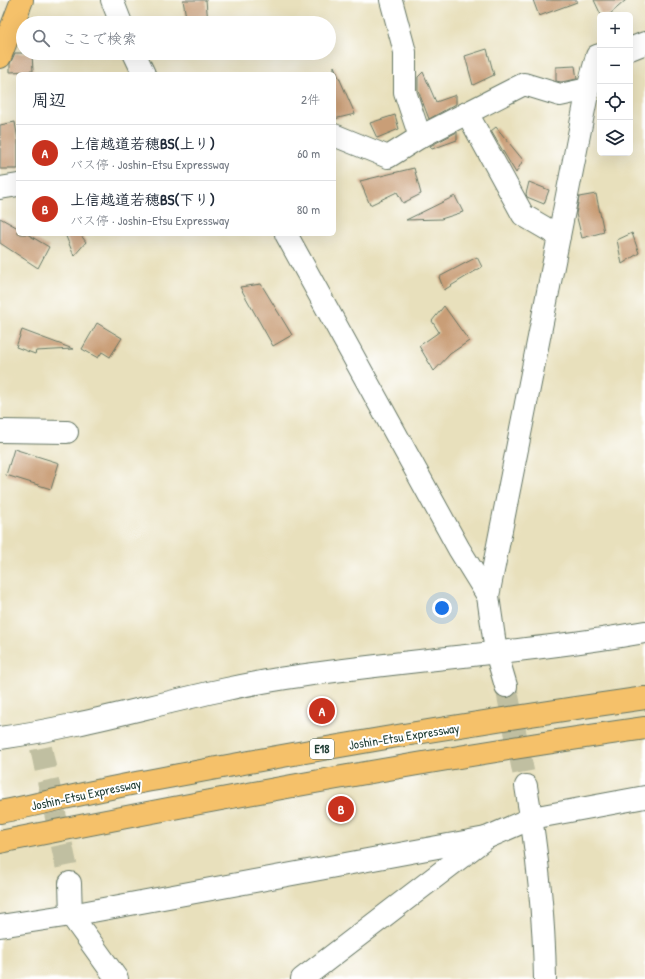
<!DOCTYPE html>
<html lang="ja">
<head>
<meta charset="utf-8">
<style>
	:root { --surface:#fff; --page:#f6f6f7; --text:#1f2937; --muted:#747a83; --line:#e0e1e3; --accent:#c8321e }
	body { margin:0; font-family:"Patrick Hand","Klee One",sans-serif; background:var(--page); color:var(--text) }
	.controls { position:absolute; right:12px; top:12px; display:grid; overflow:hidden; border-radius:6px; box-shadow:0 4px 16px #0002 }
	.controls button { width:36px; height:36px; display:grid; place-items:center; padding:0; border:0; border-bottom:1px solid var(--line); background:var(--surface); color:var(--text); font:20px sans-serif }
	.you { position:absolute; left:442px; top:608px; width:14px; height:14px; margin:-10px; border:3px solid #fff; border-radius:50%; background:#1a73e8; box-shadow:0 0 0 6px #1a73e833 }
	.badge { display:grid; place-items:center; width:26px; height:26px; border-radius:50%; background:var(--accent); color:#fff; font-size:13px; font-weight:700 }
	.pin { position:absolute; translate:-50% -50%; border:2px solid #fff; box-shadow:0 1px 4px #0006 }
	.list { margin:0; padding:0; list-style:none }
	h2 { display:flex; justify-content:space-between; align-items:center; height:52px; margin:0; padding:0 16px; font-size:17px }
	h2 small { font-size:13px; font-weight:400; color:var(--muted) }
	.list li { display:grid; grid-template-columns:26px 1fr auto; gap:12px; align-items:center; box-sizing:border-box; height:56px; padding:0 16px; border-top:1px solid var(--line) }
	.list b { display:block; font-size:15px; white-space:nowrap }
	.list p { margin:0; font-size:13px; white-space:nowrap; color:var(--muted) }
	.list em { font-size:13px; font-style:normal; color:var(--muted) }
	.icon { flex:none; width:22px; height:22px; fill:none; stroke:currentColor; stroke-width:2; stroke-linecap:round; stroke-linejoin:round }
	.map { position:relative; flex:none; width:645px; height:979px; overflow:hidden }
	.search { position:absolute; background:var(--surface); box-shadow:0 4px 16px #0002; left:16px; top:16px; width:320px; height:44px; display:flex; align-items:center; gap:10px; box-sizing:border-box; padding:0 14px; border-radius:22px; color:var(--muted); font-size:15px }
	.panel { position:absolute; background:var(--surface); box-shadow:0 4px 16px #0002; left:16px; top:72px; width:320px; height:164px; border-radius:6px }
	.map>svg:first-child { display:block }
	.building { fill:#c99e77 }
	.lines { fill:none; stroke-linecap:round; stroke-linejoin:round }
	.minor-tunnel { stroke:#c0bfa1; stroke-width:22; stroke-dasharray:22 11; stroke-linecap:butt }
	.minor-casing { stroke:#657664; stroke-width:24 }
	.major-casing { stroke:#657664; stroke-width:24 }
	.highway-casing { stroke:#657664; stroke-width:24 }
	.minor { stroke:#fff; stroke-width:22 }
	.major { stroke:#f5c16b; stroke-width:22 }
	.highway { stroke:#f5c16b; stroke-width:22 }
	.labels { text-anchor:middle; stroke-width:4; stroke-linejoin:round; paint-order:stroke }
	.shield { fill:#fff; stroke:#627771; stroke-width:1 }
	.shield-label { font-size:12px; font-weight:bold; fill:#1f3d34 }
	.street-label { font-size:13px; fill:#1f3d34; stroke:#fff }
</style>
</head>
<body>
<div class="map">
<svg width="645" height="979" viewBox="0 0 645 979">
	<rect width="100%" height="100%" fill="#fff"/>
	<filter id="ink" filterUnits="userSpaceOnUse"><feTurbulence type="fractalNoise" baseFrequency=".025" numOctaves="2"/><feDisplacementMap in="SourceGraphic" scale="8" xChannelSelector="R" yChannelSelector="G"/><feConvolveMatrix kernelMatrix="1 2 1 2 8 2 1 2 1" color-interpolation-filters="sRGB"/></filter>
	<filter id="wash" filterUnits="userSpaceOnUse"><feTurbulence type="fractalNoise" baseFrequency=".012" numOctaves="4" result="noise"/><feDisplacementMap in="SourceGraphic" scale="16" xChannelSelector="R" yChannelSelector="G"/><feGaussianBlur stdDeviation="0.9" result="paint"/><feColorMatrix in="noise" values="0 0 0 0 0 0 0 0 0 0 0 0 0 0 0 0 0 1.4 0 .05"/><feComposite in="paint" operator="in"/></filter>
	<g filter="url(#wash)">
		<rect width="100%" height="100%" fill="#e8e0bc"/>
		<g id="blocks">
			<g class="building">
				<polygon points="183,0 206,0 208,23 187,23"/>
				<polygon points="533,0 577,0 577,2 539,16"/>
				<polygon points="594,0 626,0 609,15 601,15"/>
				<polygon points="487,49 494,75 473,85 465,56"/>
				<polygon points="15,53 32,53 33,71 10,72 10,64"/>
				<polygon points="334,66 355,114 334,119"/>
				<polygon points="575,66 577,79 561,82 556,81 556,67"/>
				<polygon points="423,72 436,102 456,95 456,104 429,119 418,90 418,77"/>
				<polygon points="395,115 399,129 377,138 370,123"/>
				<polygon points="15,122 18,140 18,169 0,169 0,125"/>
				<polygon points="496,127 523,160 516,173 491,131"/>
				<polygon points="457,132 457,140 432,149 430,146"/>
				<polygon points="414,168 421,194 403,203 397,192 370,205 360,181"/>
				<polygon points="529,182 549,190 544,204 527,197 526,194"/>
				<polygon points="596,194 604,232 582,238 576,214 579,197"/>
				<polygon points="455,196 463,212 441,219 406,220"/>
				<polygon points="0,218 18,228 18,234 27,234 49,247 38,268 0,243"/>
				<polygon points="632,233 639,253 622,264 617,240"/>
				<polygon points="65,234 80,234 86,242 74,256"/>
				<polygon points="477,257 482,267 444,290 439,277"/>
				<polygon points="261,284 292,335 273,346 240,287"/>
				<polygon points="444,306 469,341 450,354 434,371 419,346 439,332 432,321"/>
				<polygon points="97,323 122,338 110,357 102,352 98,358 82,349"/>
				<polygon points="22,330 73,349 36,351 35,354 16,347"/>
				<polygon points="14,449 59,463 51,489 6,475"/>
			</g>
		</g>
	</g>
	<g filter="url(#ink)">
		<use href="#blocks" fill-opacity="0" stroke="#657664" stroke-width="1"/>
		<g class="lines">
			<g class="minor-tunnel">
				<polyline points="506,686 526,786"/>
				<polyline points="41,748 70,883"/>
			</g>
			<g class="minor-casing">
				<g id="minor">
					<polyline points="112,0 121,23"/>
					<polyline points="391,0 405,52 405,92 420,137"/>
					<polyline points="630,49 645,43"/>
					<polyline points="134,53 144,74"/>
					<polyline points="467,113 523,215 559,236"/>
					<polyline points="334,135 388,157 420,137 524,84 560,95 588,89"/>
					<polyline points="0,188 18,185"/>
					<polyline points="286,234 459,549 488,596"/>
					<polyline points="0,431 67,432"/>
					<polyline points="506,686 496,652 488,596 588,89 597,56 600,55"/>
					<path d="M0 738C101 724 198 690 299 676 414 659 531 652 645 632"/>
					<path d="M526 786C537 850 544 914 545 979"/>
					<polyline points="70,883 71,915 117,979"/>
					<polyline points="0,926 71,915 486,838"/>
					<polyline points="302,979 486,838 532,818 645,797"/>
				</g>
			</g>
			<g class="major-casing">
				<polyline id="major" points="0,57 22,0"/>
			</g>
			<g class="highway-casing">
				<g id="highway">
					<path d="M0 812C53 801 105 788 158 779 320 748 482 721 645 698"/>
					<path d="M0 842C214 799 429 759 645 728"/>
				</g>
			</g>
			<use href="#minor" class="minor"/>
			<use href="#major" class="major"/>
			<use href="#highway" class="highway"/>
		</g>
	</g>
	<g class="labels">
		<rect class="shield" x="310" y="739" width="24" height="20" rx="3"/>
		<g class="shield-label">
			<text x="322" y="753">E18</text>
		</g>
		<g class="street-label">
			<text transform="translate(404 736) rotate(-9)" y="5">Joshin-Etsu Expressway</text>
			<text transform="translate(86 794) rotate(-12)" y="5">Joshin-Etsu Expressway</text>
		</g>
	</g>
</svg>
<div class="controls">
<button>+</button>
<button>−</button>
<button><svg class="icon" aria-label="locate" viewBox="0 0 24 24"><circle cx="12" cy="12" r="6"/><path d="M12 2v4M12 18v4M2 12h4M18 12h4"/></svg></button>
<button><svg class="icon" aria-label="layers" viewBox="0 0 24 24"><path d="M12 4l9 5-9 5-9-5zM3 14l9 5 9-5"/></svg></button>
</div>
<div class="you"></div>
<div class="pin badge" style="left:322px;top:711px">A</div>
<div class="pin badge" style="left:341px;top:809px">B</div>
<div class="search"><svg class="icon" aria-label="search" viewBox="0 0 24 24"><circle cx="10" cy="10" r="6"/><path d="M15 15l6 6"/></svg>ここで検索</div>
<section class="panel">
<h2>周辺<small>2件</small></h2>
<ul class="list">
<li><span class="badge">A</span><div><b>上信越道若穂BS(上り)</b><p>バス停 · Joshin-Etsu Expressway</p></div><em>60 m</em></li>
<li><span class="badge">B</span><div><b>上信越道若穂BS(下り)</b><p>バス停 · Joshin-Etsu Expressway</p></div><em>80 m</em></li>
</ul>
</section>
</div>
</body>
</html>
